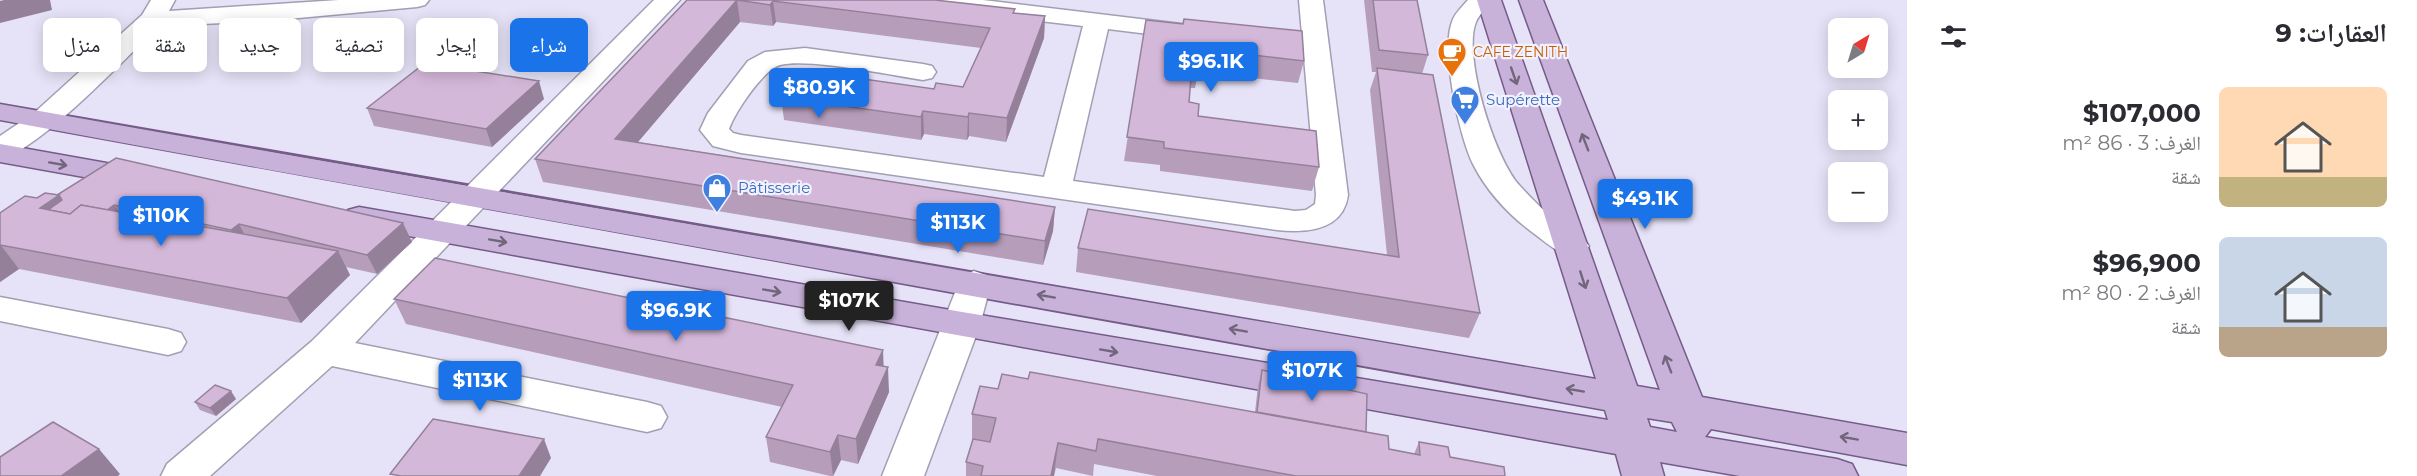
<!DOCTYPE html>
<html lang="ar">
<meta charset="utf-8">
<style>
:root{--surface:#fff;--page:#f7f7f7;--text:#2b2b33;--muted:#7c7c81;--accent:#1a73e8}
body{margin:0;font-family:Montserrat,"Noto Naskh Arabic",sans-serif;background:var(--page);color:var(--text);direction:rtl;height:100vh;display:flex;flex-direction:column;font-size:22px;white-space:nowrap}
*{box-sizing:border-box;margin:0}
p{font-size:20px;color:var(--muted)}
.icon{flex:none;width:33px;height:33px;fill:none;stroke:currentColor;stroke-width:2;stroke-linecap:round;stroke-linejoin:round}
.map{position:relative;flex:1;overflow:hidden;direction:ltr}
.drawer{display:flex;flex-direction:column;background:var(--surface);width:510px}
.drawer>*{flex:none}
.hud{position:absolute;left:18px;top:18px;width:570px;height:54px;direction:rtl;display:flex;gap:12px}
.needle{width:39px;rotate:38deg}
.buttons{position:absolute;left:1828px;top:18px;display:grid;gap:12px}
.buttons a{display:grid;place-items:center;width:60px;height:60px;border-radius:9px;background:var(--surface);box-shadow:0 3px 15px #0003;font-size:30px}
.price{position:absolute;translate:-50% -51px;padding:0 14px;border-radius:6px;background:var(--accent);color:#fff;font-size:20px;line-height:39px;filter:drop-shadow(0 2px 3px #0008)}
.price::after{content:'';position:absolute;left:50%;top:36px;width:18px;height:14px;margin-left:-9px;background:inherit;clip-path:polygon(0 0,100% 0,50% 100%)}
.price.active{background:#222;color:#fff}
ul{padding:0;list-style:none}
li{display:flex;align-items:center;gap:18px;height:150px;padding:0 30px}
li span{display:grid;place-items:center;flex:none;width:168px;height:120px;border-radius:9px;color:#555}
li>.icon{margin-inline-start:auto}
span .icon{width:72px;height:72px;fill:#fffc;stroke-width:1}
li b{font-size:26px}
h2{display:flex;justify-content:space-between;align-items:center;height:72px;padding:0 30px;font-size:26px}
.chip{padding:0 21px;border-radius:9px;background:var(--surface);box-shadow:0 3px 15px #0003;font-size:21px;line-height:54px}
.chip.active{background:var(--accent);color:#fff}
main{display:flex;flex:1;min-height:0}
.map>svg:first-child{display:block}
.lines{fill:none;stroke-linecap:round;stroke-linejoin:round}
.minor-casing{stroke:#a29fb2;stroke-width:3}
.major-casing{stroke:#755c88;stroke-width:3}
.minor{fill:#fff;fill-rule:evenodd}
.major{fill:#c9b2d9;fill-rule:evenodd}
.wall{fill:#b69ebb}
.shaded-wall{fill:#948199}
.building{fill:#d4b8da;stroke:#948199;stroke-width:1.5}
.oneway{stroke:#72667d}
.labels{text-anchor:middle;stroke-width:4.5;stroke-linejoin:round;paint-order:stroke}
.far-food-label{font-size:14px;fill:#c56008;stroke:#f3f1fe;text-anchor:start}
.shop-label{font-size:15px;fill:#366cbe;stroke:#f3f1fe;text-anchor:start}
</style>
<main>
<section class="drawer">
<h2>العقارات: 9<svg class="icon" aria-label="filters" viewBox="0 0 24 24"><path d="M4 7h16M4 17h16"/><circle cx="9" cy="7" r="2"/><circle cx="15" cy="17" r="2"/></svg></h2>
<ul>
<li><span style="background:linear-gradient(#ffd9b3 75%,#c2b280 0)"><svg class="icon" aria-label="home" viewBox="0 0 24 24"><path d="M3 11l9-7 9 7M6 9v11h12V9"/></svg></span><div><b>$107,000</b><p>الغرف: 3 · 86 m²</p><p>شقة</p></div></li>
<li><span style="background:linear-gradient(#c9d6e8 75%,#b9a48a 0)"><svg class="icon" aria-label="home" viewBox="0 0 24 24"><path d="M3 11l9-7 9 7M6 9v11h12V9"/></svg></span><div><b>$96,900</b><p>الغرف: 2 · 80 m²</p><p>شقة</p></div></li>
</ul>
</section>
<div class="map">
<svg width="1907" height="476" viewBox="0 0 1907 476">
<rect width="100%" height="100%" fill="#e6e3f8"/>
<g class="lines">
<g class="minor-casing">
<g id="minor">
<path d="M151,0H175L169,11L339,0H429L425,5L417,7L266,21L159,26C125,58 41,149 0,159V136L34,113L142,15Z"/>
<path d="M654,0H680L355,343L647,402L661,406L667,417L661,428L647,432L332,366L210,476H161L167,464L312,341Z"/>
<path d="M908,0H983L1198,26L1202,31L1198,36L1189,39L1108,29L1073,181L1295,211L1306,210L1315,204L1316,195L1299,0H1323L1348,195C1343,231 1306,233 1277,230L741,153L713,146L700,130L708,113L748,61L765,52L805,48L923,64L932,66L936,72L932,78L923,80C890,75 809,58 780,65C763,70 735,112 729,129L733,133L741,135L1044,177L1083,26L920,7L912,5Z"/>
<path d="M1468,0H1493C1488,7 1479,14 1476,22C1462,55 1495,160 1520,186C1528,195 1537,204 1546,212C1560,223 1579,231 1589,246L1584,254C1563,259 1552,247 1536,235C1511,217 1487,192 1473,164C1459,136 1441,51 1452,22C1454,14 1463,6 1468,0Z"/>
<path d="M974,271L986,275L991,283L980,325L924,476H882L962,275Z"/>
<path d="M0,297L168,329L181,333L186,342L181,351L168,355L0,321Z"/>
</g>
</g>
<g class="major-casing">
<g id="major">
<path d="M1477,0H1501L1637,386L1660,390L1519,0H1543L1702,397L1907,433V465L1711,429L1705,437L1837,459L1852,464L1858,476H1740L1660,462L1664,476H1622L1616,454L359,227L348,224L343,217L348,210L359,207L962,312L1608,420L1605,410C1070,312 535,220 0,120V104C531,199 1064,287 1596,379ZM1647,418L1672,422L1677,432L1650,427Z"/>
<path d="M0,144L140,169L151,171L155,178L151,185L140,187L0,162Z"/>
</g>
</g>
<use href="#minor" class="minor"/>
<use href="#major" class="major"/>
</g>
<g class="wall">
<path d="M687,0H935L1014,13L1045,16L1044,38L1006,142L969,136L967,140L924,134L921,140L784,120L781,97L963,87L981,48L776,22L773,26L740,22L638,142L1055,207L1053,231L1043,265L543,182L535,159Z"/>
<path d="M1364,0H1417L1428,55L1422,74L1480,313L1469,338L1076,272L1078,248L1387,255L1370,90L1376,72H1372Z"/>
<path d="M1146,20L1304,61L1298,83L1198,72L1195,88H1190L1189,102L1198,116L1319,167L1312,191L1160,171V165L1124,161Z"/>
<path d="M544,99L492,147L374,126L367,108Z"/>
<path d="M45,193L412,242L377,274L346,267L350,275L301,323L19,269L0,282V213L37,198Z"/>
<path d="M394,299L884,367L889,392L858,464L841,460L833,476H830L770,462L766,437L782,407L406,324Z"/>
<path d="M1262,370L1366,432L1389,449L1414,454L1419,442L1450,457L1505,476H1157L1094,464L1093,476L1056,468L1054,476H966V462L973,439H972V414L998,389L1028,379L1255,412L1258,385Z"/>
<path d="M236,399L216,416L200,410L195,402Z"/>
</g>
<g class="shaded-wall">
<path d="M4,0H50L52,10L0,23V1Z"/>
<path d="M737,0L740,22L621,162L615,139Z"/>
<path d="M773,1L776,22L773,26L770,5Z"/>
<path d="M1045,16L1044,38L1006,142L1007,118Z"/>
<path d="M539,81L544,99L492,147L486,129Z"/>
<path d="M923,111L924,134L921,140V117Z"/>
<path d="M969,113V136L967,140L968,117Z"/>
<path d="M59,195L73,219L40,208Z"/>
<path d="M114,205L127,224L101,213Z"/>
<path d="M1055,207L1053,231L1043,265L1045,241Z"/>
<path d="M403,223L412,242L377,274L367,255Z"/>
<path d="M239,224L249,243L242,249L231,230Z"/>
<path d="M0,244L19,269L0,282Z"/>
<path d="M338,251L350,275L301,323L287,298Z"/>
<path d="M883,350L884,375L888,367L889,392L858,464L856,439L876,365Z"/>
<path d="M231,391L236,399L216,416L210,408Z"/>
<path d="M838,435L841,460L833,476L830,452Z"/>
<path d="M544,439L551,458L540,476H519Z"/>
<path d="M1058,443L1054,476H1051Z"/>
<path d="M99,449L120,474L118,476H61Z"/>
</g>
<g class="building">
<path d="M687,0H935L1015,9L1013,13L1045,16L1007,118L969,113L968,117L923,111L921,117L781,97L800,70L934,89L936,83L963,87L990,28L773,1L770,5L737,0L615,139L1055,207L1045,241L535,159Z"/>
<path d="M1373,0H1417L1428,55L1379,50Z"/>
<path d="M1184,19L1302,31L1304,61L1200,49L1199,66L1192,65L1189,102L1199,104L1198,116L1316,131L1319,167L1164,148V142L1127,137L1146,20L1183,24Z"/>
<path d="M425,63L539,81L486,129L367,108Z"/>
<path d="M1377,68L1433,75L1480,313L1078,248L1088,209L1399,257Z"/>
<path d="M116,158L403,223L367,255L239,224L231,230L114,205L107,210L81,205L70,214L48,210L62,200L59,195H57Z"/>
<path d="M45,193L59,195L40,208L70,214L81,205L338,251L287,298L0,245V213L25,196L37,198Z"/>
<path d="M435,258L883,350L876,365L888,367L856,439L838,435L830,452L766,437L793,385L394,299Z"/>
<path d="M1262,370L1367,394L1366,432L1257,412Z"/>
<path d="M1030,372L1388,436L1389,449L1420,455L1419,442L1448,447L1450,457L1504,467L1505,476H1296L1098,439L1096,451L1058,443L1051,476H981L983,466L966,462L973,439L990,442L996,418L972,414L980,386L998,389L1002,374L1028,379Z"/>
<path d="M215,385L231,391L210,408L195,402Z"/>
<path d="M433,419L544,439L519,476H401L390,474Z"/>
<path d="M53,422L99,449L61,476H0V457Z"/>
</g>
<defs><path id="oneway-shaft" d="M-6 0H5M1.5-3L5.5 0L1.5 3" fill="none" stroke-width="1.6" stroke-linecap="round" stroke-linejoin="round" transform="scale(1.5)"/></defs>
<g class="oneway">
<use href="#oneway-shaft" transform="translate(1514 76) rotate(71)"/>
<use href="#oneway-shaft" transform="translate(1585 142) rotate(-111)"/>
<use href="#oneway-shaft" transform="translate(58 164) rotate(10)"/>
<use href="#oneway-shaft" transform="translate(498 241) rotate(10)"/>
<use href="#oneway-shaft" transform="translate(1583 280) rotate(72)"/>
<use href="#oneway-shaft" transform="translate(772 291) rotate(10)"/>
<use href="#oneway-shaft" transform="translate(1046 296) rotate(-170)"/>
<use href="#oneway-shaft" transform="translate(1238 330) rotate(-170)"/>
<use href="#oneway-shaft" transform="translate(1109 351) rotate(10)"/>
<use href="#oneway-shaft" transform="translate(1668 364) rotate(-111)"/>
<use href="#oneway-shaft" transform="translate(1575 390) rotate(-170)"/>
<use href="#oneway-shaft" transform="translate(1849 438) rotate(-170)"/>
</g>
<defs>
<g id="cafe-pin" transform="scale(1.5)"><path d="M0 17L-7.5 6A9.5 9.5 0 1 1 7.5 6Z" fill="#e8710a" stroke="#f3f1fe"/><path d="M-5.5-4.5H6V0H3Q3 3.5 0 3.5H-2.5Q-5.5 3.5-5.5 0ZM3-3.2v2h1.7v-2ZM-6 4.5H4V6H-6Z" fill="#fff"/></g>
<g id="supermarket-pin" transform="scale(1.5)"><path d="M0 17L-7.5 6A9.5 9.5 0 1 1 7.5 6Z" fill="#3f7fe0" stroke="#f3f1fe"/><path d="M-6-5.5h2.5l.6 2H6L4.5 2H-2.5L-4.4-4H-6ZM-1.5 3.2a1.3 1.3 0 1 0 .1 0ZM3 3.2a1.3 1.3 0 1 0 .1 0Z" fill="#fff"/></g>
<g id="shop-pin" transform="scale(1.5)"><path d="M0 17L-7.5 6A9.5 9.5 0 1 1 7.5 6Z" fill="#3f7fe0" stroke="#f3f1fe"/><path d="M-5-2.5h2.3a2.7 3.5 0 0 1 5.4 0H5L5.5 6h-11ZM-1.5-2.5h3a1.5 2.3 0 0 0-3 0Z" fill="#fff"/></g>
</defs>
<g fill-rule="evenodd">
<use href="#cafe-pin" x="1452" y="52"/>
<use href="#supermarket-pin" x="1465" y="100"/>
<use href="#shop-pin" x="717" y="188"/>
</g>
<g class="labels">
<g class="far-food-label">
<text x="1473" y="57">CAFE ZENITH</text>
</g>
<g class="shop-label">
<text x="1486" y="105">Supérette</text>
<text x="738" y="193">Pâtisserie</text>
</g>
</g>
</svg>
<div class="buttons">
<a><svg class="needle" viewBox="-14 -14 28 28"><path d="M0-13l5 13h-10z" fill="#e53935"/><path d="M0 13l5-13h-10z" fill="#7c7c81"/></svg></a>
<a>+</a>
<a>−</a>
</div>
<b class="price" style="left:1211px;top:93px">$96.1K</b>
<b class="price" style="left:819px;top:119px">$80.9K</b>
<b class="price" style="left:1645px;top:230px">$49.1K</b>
<b class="price" style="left:161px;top:247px">$110K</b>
<b class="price" style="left:958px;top:254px">$113K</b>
<b class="price active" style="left:849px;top:332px">$107K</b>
<b class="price" style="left:676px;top:342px">$96.9K</b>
<b class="price" style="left:1312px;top:402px">$107K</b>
<b class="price" style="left:480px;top:412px">$113K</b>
<div class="hud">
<a class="chip active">شراء</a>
<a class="chip">إيجار</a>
<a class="chip">تصفية</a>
<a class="chip">جديد</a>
<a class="chip">شقة</a>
<a class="chip">منزل</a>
</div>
</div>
</main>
